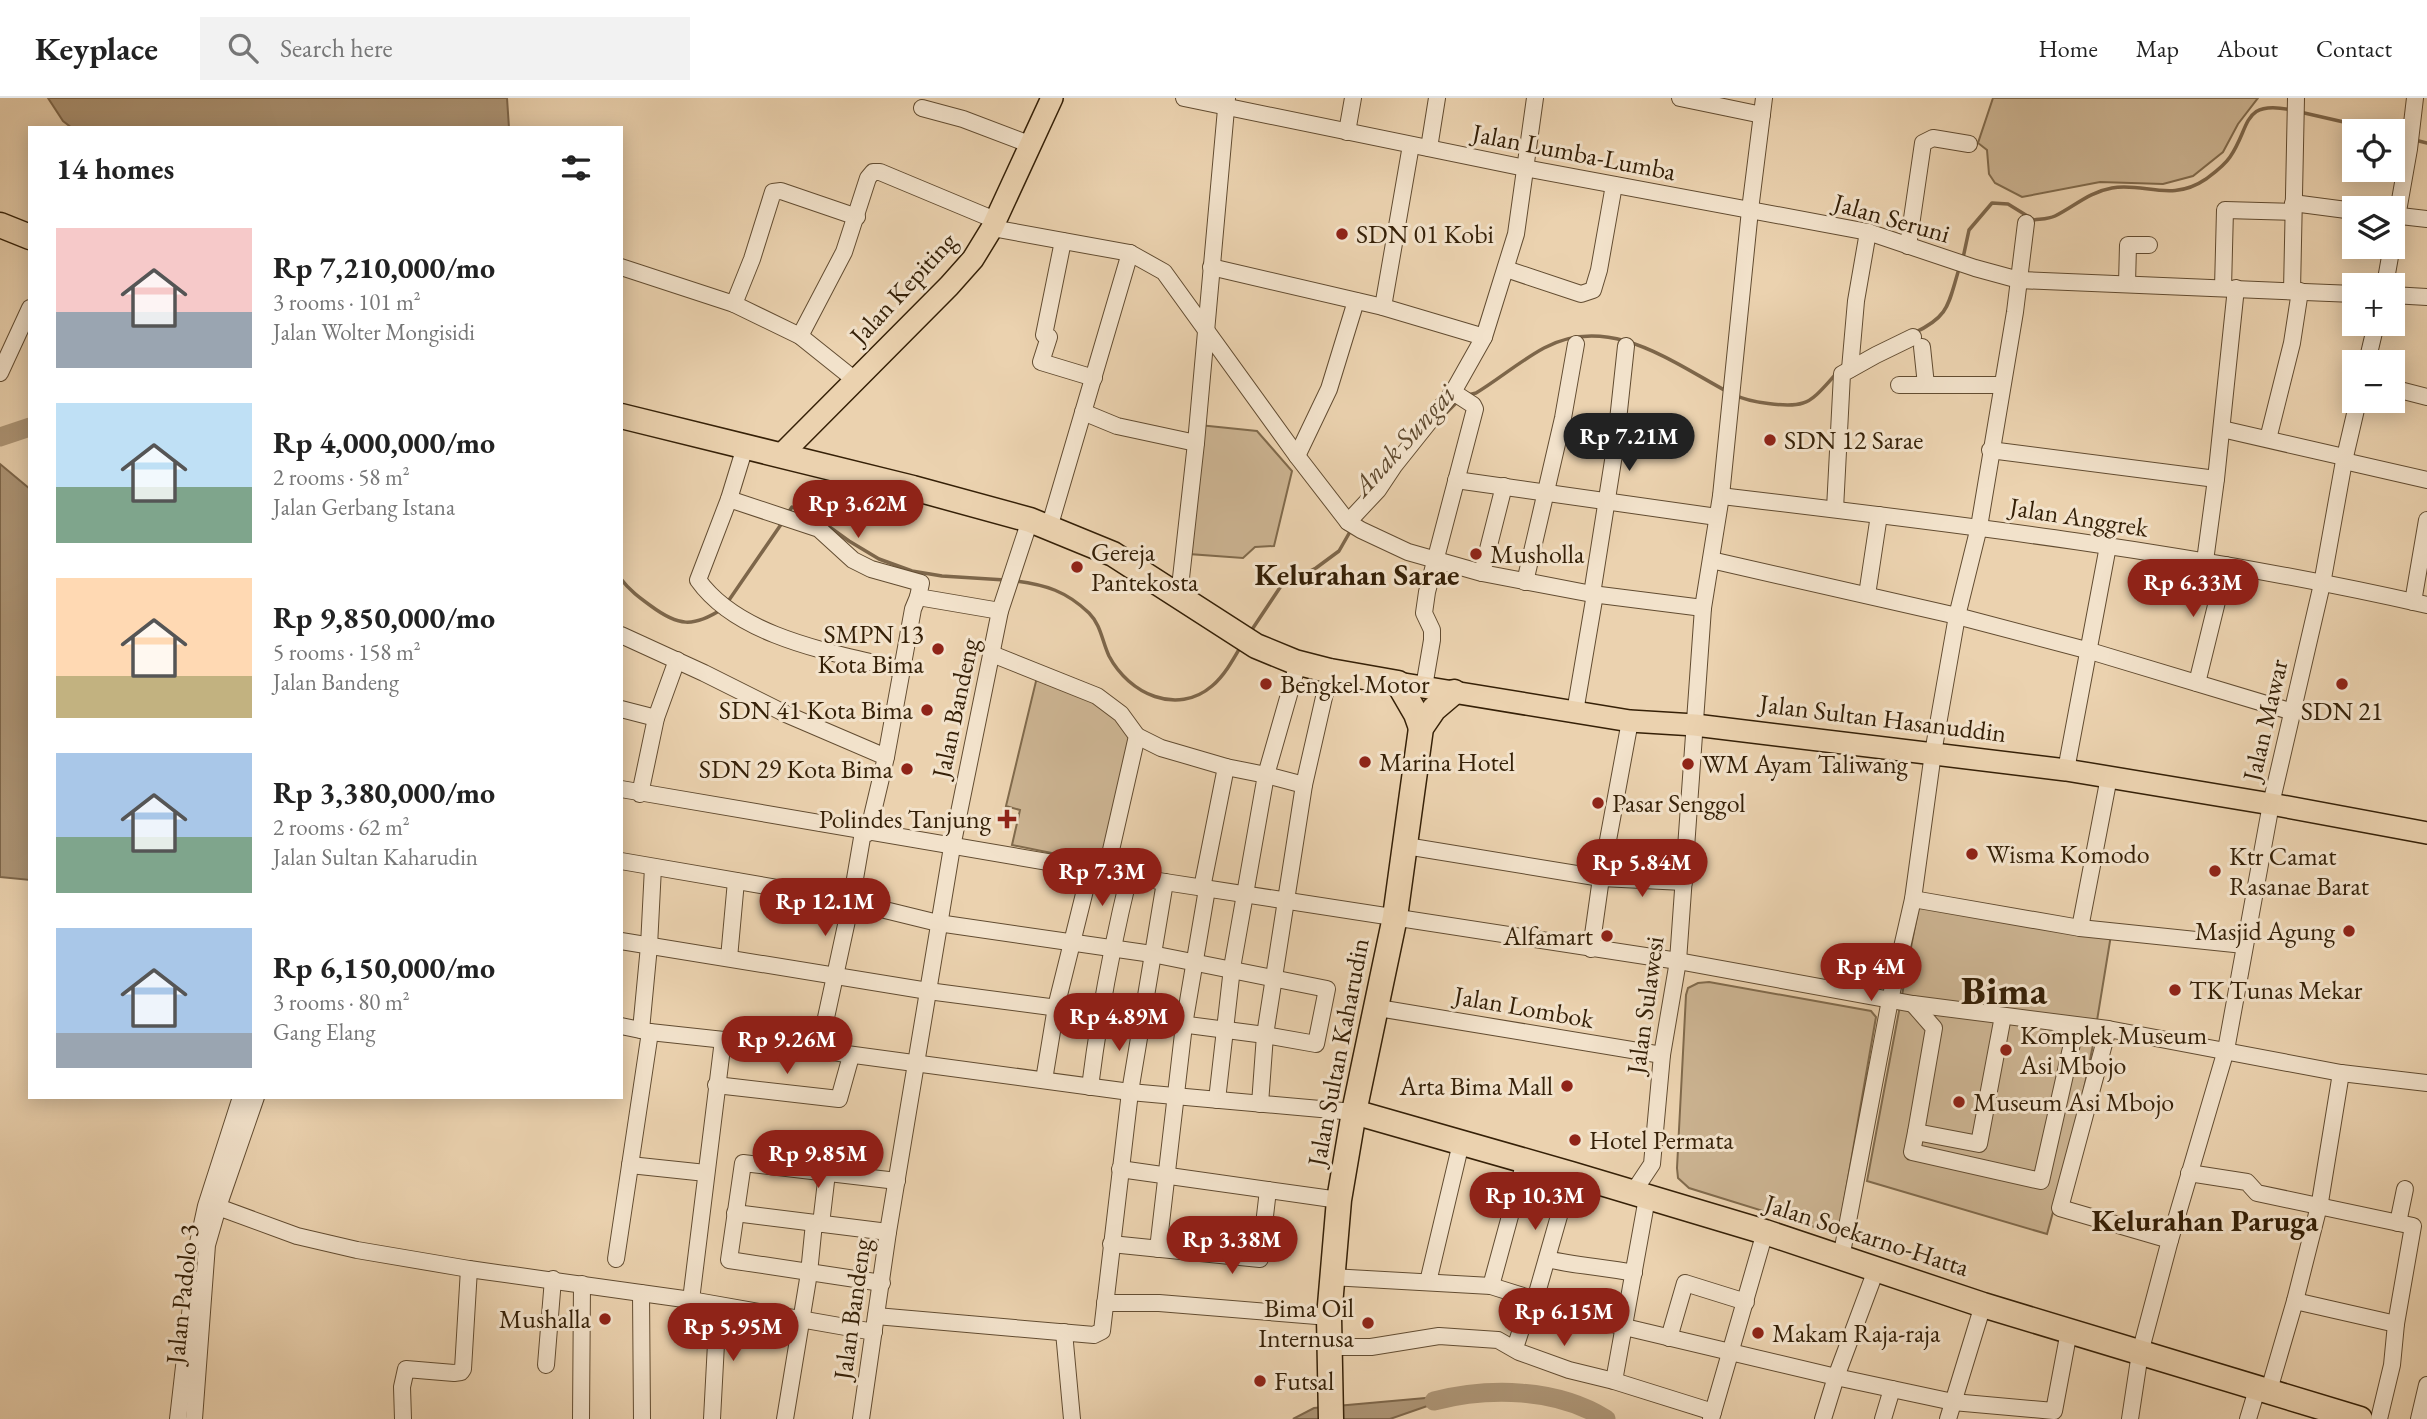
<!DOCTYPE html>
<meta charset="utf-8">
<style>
:root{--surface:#fff;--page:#f2f2f2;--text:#222;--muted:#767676;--line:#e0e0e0;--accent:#8f2418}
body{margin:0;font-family:"EB Garamond",serif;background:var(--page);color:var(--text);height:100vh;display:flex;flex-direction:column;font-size:26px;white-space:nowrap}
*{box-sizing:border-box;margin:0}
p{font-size:23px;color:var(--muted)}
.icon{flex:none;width:38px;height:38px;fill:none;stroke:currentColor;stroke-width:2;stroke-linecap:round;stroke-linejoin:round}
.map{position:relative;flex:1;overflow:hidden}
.details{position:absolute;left:28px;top:28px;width:595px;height:973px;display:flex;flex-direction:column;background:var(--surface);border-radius:0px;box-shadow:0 4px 18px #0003}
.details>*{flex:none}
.controls{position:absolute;left:2342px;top:21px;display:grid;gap:14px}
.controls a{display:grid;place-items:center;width:63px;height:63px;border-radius:0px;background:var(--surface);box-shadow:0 4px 18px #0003;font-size:35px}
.price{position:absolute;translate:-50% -60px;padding:0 16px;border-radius:24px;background:var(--accent);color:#fff;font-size:23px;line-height:46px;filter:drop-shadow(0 2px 4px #0008)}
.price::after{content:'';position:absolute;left:50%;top:42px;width:21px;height:16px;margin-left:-10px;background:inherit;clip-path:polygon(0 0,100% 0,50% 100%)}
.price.current{background:#222;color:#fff}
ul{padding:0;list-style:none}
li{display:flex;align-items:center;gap:21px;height:175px;padding:0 28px}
li span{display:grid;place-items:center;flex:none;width:196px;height:140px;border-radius:0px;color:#555}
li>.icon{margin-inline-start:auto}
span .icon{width:84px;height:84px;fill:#fffc;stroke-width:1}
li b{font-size:30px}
h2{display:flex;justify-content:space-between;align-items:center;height:84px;padding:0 28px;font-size:30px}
header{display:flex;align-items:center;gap:42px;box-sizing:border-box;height:98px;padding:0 35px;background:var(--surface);border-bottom:2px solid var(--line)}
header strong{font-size:33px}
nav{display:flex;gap:38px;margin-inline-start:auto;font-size:24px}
.search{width:490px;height:63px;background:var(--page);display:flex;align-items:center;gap:18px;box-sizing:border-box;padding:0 24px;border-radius:0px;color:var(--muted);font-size:26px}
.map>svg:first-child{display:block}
.green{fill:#ccb492;stroke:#806a4c;stroke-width:2}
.water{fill:#ad9576;stroke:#7d664a;stroke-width:2}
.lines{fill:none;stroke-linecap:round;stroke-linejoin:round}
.stream{stroke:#7d664a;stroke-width:3.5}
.river{stroke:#ad9576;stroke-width:19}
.minor-casing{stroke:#624c31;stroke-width:18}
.major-casing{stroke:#352007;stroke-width:24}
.highway-casing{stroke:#352007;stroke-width:27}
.minor{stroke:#f2e2cb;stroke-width:16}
.major{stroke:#ebd2af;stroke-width:21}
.highway{stroke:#ebd2af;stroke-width:24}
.poi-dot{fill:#8f2418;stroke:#f2e2cb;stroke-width:2.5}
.labels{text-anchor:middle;stroke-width:6;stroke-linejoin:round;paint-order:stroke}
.street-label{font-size:26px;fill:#352007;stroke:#f2e2cb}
.poi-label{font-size:26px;fill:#352007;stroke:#f2e2cb;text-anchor:start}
.water-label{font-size:28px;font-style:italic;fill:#5f492e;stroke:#f2e2cb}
.quarter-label{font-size:30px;font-weight:bold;fill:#352007;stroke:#f2e2cb}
.town-label{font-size:40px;font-weight:bold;fill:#352007;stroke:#f2e2cb}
</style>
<header>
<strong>Keyplace</strong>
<div class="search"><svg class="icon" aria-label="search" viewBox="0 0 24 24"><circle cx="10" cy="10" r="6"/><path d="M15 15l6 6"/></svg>Search here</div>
<nav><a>Home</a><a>Map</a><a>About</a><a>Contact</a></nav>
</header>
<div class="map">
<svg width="2427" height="1321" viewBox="0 0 2427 1321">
<rect width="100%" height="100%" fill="#ebd2af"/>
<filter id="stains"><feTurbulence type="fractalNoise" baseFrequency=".00286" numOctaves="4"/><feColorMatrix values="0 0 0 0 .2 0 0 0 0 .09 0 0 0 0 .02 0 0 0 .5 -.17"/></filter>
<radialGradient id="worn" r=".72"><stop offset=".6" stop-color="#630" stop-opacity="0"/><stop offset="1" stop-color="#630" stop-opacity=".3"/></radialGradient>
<g class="green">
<path d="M1993,0H2258L2238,26L2223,54L2193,78L2163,86L2100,84L2022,99L1995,85L1989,76L1987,52L1978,45Z"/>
<path d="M1199,327L1257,333L1292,373L1274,448L1255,449L1243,460L1189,456Z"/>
<path d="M1037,579L1095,601L1115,615L1132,641L1106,766L1012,747L1020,712L1006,708Z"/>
<path d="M1919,807L2111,837L2093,947L2076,1030L2047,1136L1867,1083Z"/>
<path d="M1709,884L1871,913L1876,919L1841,1121L1834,1135L1689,1090L1678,1080L1677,1070L1686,897L1688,890L1698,885Z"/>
</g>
<g class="water">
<path d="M48,0H507L509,30H72L63,23Z"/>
<path d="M0,366L30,391V782L0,779Z"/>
<path d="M1459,1297L1390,1321H1293L1314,1310Z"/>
</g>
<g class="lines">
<g class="stream">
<path d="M2300,14L2383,33"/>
<path d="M2392,36L2405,39"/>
<path d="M2415,42L2427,45"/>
<path d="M1963,160L1969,132L1992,105L2008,106L2034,122C2041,121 2049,121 2055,118C2075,108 2089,94 2112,90C2144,84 2171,105 2206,81C2214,75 2224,68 2230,59C2251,29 2241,1 2292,12"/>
<path d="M1914,235C1950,218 1948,206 1959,171"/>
<path d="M1468,297L1476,295C1499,281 1520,263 1544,250C1609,215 1672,264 1728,294"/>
<path d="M1735,297C1748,304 1788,310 1803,305C1815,302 1828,284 1837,275"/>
<path d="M1446,315L1458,303"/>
<path d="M788,415L792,409L817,420L849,443L879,461L912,473L942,478L1005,482"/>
<path d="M621,481C629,492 640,500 651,508C678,528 693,530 722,511"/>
<path d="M1016,483C1046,487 1066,493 1089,515C1101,527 1102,543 1109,558C1129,596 1177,618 1212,588C1224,578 1233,562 1241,548"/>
<path d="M727,505L782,425"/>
<path d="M1251,533L1281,488L1316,470L1339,453L1351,432"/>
</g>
<g class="river">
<path d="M0,339L30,329"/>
<path d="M1434,1303C1489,1289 1556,1290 1606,1321"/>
</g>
<g class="minor-casing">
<g id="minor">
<path d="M1184,0L1525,70L1868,134L1975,170L2019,182L2354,196"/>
<path d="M1680,0L1762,17"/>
<path d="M922,10L963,21L1029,46"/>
<path d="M1347,34L1353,0"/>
<path d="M1429,50L1437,0"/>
<path d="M2293,105L2354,113"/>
<path d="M2392,117L2427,121"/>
<path d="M992,130L1130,155L1164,174L1297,358L1348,424L1361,432L1408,454L1482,475L1592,496L1703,510"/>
<path d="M1063,143L1044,237L1049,239L1041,264L1094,280"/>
<path d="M1908,148L1923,45L1933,40L1969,46"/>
<path d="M621,169L734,206L800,238L855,282"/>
<path d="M1211,169L1383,209L1484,239"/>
<path d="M1506,171L1581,196L1593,192L1599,172L1614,87"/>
<path d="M2127,186L2128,147H2149"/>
<path d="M2385,187L2409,51L2415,0"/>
<path d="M2223,190L2225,112L2293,114"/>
<path d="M2292,193L2296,0"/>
<path d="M2392,197L2427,199"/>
<path d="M734,206L752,161L773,94L781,93L857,119"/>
<path d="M1383,209L1411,47"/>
<path d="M800,238L844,154L868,80L873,74H880L995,122"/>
<path d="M1922,249L1926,287"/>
<path d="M2367,264L2376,226"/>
<path d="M1850,271L1856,203L1868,134"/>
<path d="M0,275L30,210"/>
<path d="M1899,287H2002"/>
<path d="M2392,290L2427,299"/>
<path d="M1083,314L1117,328L1196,345"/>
<path d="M2222,331L2344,359"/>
<path d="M2268,341L2292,245L2300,193"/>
<path d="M745,349L729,401L698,482C740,541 837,555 903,572"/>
<path d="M1990,352L2216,381"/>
<path d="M1297,358L1329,291L1356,203"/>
<path d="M2344,363L2427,382"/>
<path d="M1456,382L1717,419"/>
<path d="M1721,398C1957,426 2194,454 2427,507"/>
<path d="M729,401L819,431L853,462L871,471L921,485L918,499L1000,513"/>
<path d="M1835,411L1842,276L1876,257L1913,239"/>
<path d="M1348,424L1378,392L1394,368L1453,294L1484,239L1516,136L1535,0"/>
<path d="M1049,430L1130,155"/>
<path d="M1711,462L1957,518L2090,553L2293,614"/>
<path d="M2205,463L2216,381L2236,190"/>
<path d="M1482,475L1504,388"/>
<path d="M1525,484L1563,320L1576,246"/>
<path d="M1592,496L1615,350L1626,248"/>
<path d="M1867,497L1879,417"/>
<path d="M1179,498L1196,345L1227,0"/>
<path d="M2413,504L2427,422"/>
<path d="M621,537L704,575L788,617L886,659L868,735"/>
<path d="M992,556L1097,598L1121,616L1137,638L1106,774"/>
<path d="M2197,585L2226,467"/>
<path d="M1424,589L1432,542V532L1424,515L1427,494L1475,311L1473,307L1453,294"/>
<path d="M621,611L656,620"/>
<path d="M1575,614L1595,496"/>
<path d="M1137,638L1161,650L1226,669L1202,790"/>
<path d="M886,659L913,511L918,499"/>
<path d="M2066,672L2108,448"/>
<path d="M1304,687L1330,573"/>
<path d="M621,691L1165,784L1678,863L1913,906L2108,931"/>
<path d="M640,696L656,620L677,562"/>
<path d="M1406,748L1601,780L1684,784"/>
<path d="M621,763L836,800L938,825L1152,856L1327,891L1316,946L1265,937L928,893L621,843"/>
<path d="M1913,801L2080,830L2244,847"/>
<path d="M2080,830L2109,679"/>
<path d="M1591,851L1601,780L1630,623"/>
<path d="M729,860L736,783"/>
<path d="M1913,906L1934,930L1916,1034L1979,1046L2003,918"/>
<path d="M1378,910L1662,957"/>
<path d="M621,928L650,934L817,952L1130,994L1354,1014"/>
<path d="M641,932L649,848L653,769"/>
<path d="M819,952L851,804L863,734"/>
<path d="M1044,982L1056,909L1090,772"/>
<path d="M716,987L839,1001L851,958"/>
<path d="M1090,989C1099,917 1112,848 1129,778"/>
<path d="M1217,1002L1232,870L1266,677L1226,669"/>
<path d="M1260,1006L1265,937L1304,687L1266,677L1298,565"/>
<path d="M1916,1034L1912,1054L2041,1083L2076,928"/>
<path d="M630,1067L706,1075"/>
<path d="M1120,1071L1339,1102"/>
<path d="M2189,1075L2247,1084L2257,1095L2413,1128L2396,1226"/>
<path d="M1632,1096L1652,1066L1662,957L1678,863L1703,510L1721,398L1750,112L1764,0"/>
<path d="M218,1109L297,1138L357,1152L469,1171L691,1202L874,1234"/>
<path d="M735,1115L888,1134"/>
<path d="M2398,1125L2405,1091"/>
<path d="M821,1126L827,1075"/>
<path d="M2170,1142L2060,1110L2108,931L2341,975L2427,985"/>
<path d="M198,1145L206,1108L241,999"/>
<path d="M1111,1146L1260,1161L1268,1092"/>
<path d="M1158,1151L1184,927L1207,791"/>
<path d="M1841,1160L1890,902L1913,801L1933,655L1957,518L1979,429L2015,214L2026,125"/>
<path d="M616,1161L650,934"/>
<path d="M1547,1161C1576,1168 1605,1169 1634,1175"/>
<path d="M1331,1179L1491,1188L1612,1226L1836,1279L1953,1304L2054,1313L2069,1233"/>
<path d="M1428,1184L1461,1045"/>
<path d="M882,1185L729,1162L743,1065L897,1083"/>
<path d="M1491,1188L1525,1063"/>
<path d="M641,1195L642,1321"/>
<path d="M691,1202L723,942"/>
<path d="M1535,1202L1571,1076"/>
<path d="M2295,1203L2396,1226L2392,1267L2379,1321"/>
<path d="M1105,1205H1159L1329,1219"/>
<path d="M876,1218L1094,1237L1102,1233L1130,994L1165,784"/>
<path d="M1064,1234L1072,1321"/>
<path d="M1669,1240L1685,1185L1746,1204"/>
<path d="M1330,1249H1371L1439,1238L1498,1242L1519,1254L1569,1272L1614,1283L1713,1314"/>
<path d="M1515,1250L1531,1201"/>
<path d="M546,1267L553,1181"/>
<path d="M1614,1283L1647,1100"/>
<path d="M2269,1292L2295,1203L2320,1104L2341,975"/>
<path d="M178,1321L194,1181"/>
<path d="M194,1321L207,1147L218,1109L256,999"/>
<path d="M403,1321L402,1289L406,1271L454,1275L461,1274L463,1271L469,1171"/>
<path d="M581,1321L582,1186"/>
<path d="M712,1321L718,1208"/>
<path d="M785,1321L809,1175L814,1125"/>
<path d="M861,1321L888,1134L952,749L1000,513L1030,422"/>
<path d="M1711,1321L1765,1134"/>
<path d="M1823,1321L1836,1279L1876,1172"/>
<path d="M1883,1321L1892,1291"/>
<path d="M1948,1321L1983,1207"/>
<path d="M2130,1321L2140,1255L2170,1142L2226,952L2271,706L2322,486L2344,363L2358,303"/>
<path d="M2248,1321L2258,1288"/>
<path d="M2419,1321L2427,1287"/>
</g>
</g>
<g class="major-casing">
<g id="major">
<path d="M781,357L949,188L973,161L992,130L1052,0"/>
<path d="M1398,585L1630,623L1695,627L2066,672L2271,706L2427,735"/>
</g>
</g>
<g class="highway-casing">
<g id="highway">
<path d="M0,127L30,139"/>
<path d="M621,318L913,390L1030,422L1113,456L1256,548L1295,564L1330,573L1398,585L1416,616L1421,630"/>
<path d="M1354,1014L1571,1076L1765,1134L1983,1207L2360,1321"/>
<path d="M1331,1321L1329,1219L1339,1102L1354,1014L1395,819L1421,630L1434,611L1454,594"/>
</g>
</g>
<use href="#minor" class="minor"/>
<use href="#major" class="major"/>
<use href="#highway" class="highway"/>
</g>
<g class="poi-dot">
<circle cx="1342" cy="136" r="7"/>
<circle cx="1770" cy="342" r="7"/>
<circle cx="1476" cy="456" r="7"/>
<circle cx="1077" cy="469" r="7"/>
<circle cx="938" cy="551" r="7"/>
<circle cx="1266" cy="586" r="7"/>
<circle cx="2342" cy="586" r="7"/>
<circle cx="927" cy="612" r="7"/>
<circle cx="1365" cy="664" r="7"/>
<circle cx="1688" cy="666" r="7"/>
<circle cx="907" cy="671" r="7"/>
<circle cx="1598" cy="705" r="7"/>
<path d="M1003.5 710.5h7v7h7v7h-7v7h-7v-7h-7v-7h7z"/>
<circle cx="1972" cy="756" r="7"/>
<circle cx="2215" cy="773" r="7"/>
<circle cx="2349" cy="833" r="7"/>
<circle cx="1607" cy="838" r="7"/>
<circle cx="2175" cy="892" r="7"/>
<circle cx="2006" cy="952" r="7"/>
<circle cx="1567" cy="988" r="7"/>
<circle cx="1959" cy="1004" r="7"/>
<circle cx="1575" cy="1042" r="7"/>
<circle cx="605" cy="1221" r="7"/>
<circle cx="1368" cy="1225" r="7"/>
<circle cx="1758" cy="1235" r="7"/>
<circle cx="1260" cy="1283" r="7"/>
</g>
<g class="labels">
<g class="street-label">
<text transform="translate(1574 54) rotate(11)" y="9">Jalan Lumba-Lumba</text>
<text transform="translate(1892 120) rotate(16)" y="9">Jalan Seruni</text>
<text transform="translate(903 190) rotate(-47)" y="9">Jalan Kepiting</text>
<text transform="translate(2079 419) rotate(9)" y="9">Jalan Anggrek</text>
<text transform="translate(955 610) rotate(-78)" y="9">Jalan Bandeng</text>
<text transform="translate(1883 620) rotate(7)" y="9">Jalan Sultan Hasanuddin</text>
<text transform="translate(2265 622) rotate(-77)" y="9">Jalan Mawar</text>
<text transform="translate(1645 907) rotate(-82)" y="9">Jalan Sulawesi</text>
<text transform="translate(1524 909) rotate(10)" y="9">Jalan Lombok</text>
<text transform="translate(1338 954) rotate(-79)" y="9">Jalan Sultan Kaharudin</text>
<text transform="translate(1867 1137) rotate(18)" y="9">Jalan Soekarno-Hatta</text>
<text transform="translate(182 1196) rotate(-84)" y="9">Jalan Padolo 3</text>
<text transform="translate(852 1211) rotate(-82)" y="9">Jalan Bandeng</text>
</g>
<g class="poi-label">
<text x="1356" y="145">SDN 01 Kobi</text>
<text x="1784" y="351">SDN 12 Sarae</text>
<text x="1091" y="463">Gereja<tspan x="1091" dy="30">Pantekosta</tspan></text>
<text x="1490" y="465">Musholla</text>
<text x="924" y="545" text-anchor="end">SMPN 13<tspan x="924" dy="30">Kota Bima</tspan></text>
<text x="1280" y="595">Bengkel Motor</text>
<text x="913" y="621" text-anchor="end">SDN 41 Kota Bima</text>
<text x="2342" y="622" text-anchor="middle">SDN 21</text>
<text x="1379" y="673">Marina Hotel</text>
<text x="1702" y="675">WM Ayam Taliwang</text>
<text x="893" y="680" text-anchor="end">SDN 29 Kota Bima</text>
<text x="1612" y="714">Pasar Senggol</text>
<text x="991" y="730" text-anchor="end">Polindes Tanjung</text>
<text x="1986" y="765">Wisma Komodo</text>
<text x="2229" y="767">Ktr Camat<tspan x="2229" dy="30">Rasanae Barat</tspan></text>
<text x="2335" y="842" text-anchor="end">Masjid Agung</text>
<text x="1593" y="847" text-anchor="end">Alfamart</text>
<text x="2189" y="901">TK Tunas Mekar</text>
<text x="2020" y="946">Komplek Museum<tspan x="2020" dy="30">Asi Mbojo</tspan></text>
<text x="1553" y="997" text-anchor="end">Arta Bima Mall</text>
<text x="1973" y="1013">Museum Asi Mbojo</text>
<text x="1589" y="1051">Hotel Permata</text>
<text x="1354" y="1219" text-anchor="end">Bima Oil<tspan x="1354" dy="30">Internusa</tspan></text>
<text x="591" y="1230" text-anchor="end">Mushalla</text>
<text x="1772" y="1244">Makam Raja-raja</text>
<text x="1274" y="1292">Futsal</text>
</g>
<g class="water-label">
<text transform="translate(1403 342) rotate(-48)" y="10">Anak Sungai</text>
</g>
<g class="quarter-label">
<text x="1357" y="487">Kelurahan Sarae</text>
<text x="2205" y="1133">Kelurahan Paruga</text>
</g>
<g class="town-label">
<text x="2004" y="906">Bima</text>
</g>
</g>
<rect width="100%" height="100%" filter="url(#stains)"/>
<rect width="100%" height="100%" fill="url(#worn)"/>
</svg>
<div class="controls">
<a><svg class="icon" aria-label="locate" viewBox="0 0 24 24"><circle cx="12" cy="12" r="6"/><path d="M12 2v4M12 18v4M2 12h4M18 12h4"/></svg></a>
<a><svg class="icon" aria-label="layers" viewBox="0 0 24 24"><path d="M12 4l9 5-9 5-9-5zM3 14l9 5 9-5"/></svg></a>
<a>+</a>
<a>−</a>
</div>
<b class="price current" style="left:1629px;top:375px">Rp 7.21M</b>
<b class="price" style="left:858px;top:442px">Rp 3.62M</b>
<b class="price" style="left:2193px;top:521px">Rp 6.33M</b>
<b class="price" style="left:1642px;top:801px">Rp 5.84M</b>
<b class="price" style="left:1102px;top:810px">Rp 7.3M</b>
<b class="price" style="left:825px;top:840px">Rp 12.1M</b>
<b class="price" style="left:1871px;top:905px">Rp 4M</b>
<b class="price" style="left:1119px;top:955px">Rp 4.89M</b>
<b class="price" style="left:787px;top:978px">Rp 9.26M</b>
<b class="price" style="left:818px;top:1092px">Rp 9.85M</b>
<b class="price" style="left:1535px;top:1134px">Rp 10.3M</b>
<b class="price" style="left:1232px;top:1178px">Rp 3.38M</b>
<b class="price" style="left:1564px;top:1250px">Rp 6.15M</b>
<b class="price" style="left:733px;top:1265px">Rp 5.95M</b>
<section class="details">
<h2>14 homes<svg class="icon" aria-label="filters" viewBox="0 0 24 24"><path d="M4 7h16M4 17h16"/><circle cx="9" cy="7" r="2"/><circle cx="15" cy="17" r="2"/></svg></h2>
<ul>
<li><span style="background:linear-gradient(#f6c9c9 60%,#9aa5b1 0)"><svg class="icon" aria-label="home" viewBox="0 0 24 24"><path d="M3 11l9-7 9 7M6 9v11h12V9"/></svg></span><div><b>Rp 7,210,000/mo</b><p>3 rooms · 101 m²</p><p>Jalan Wolter Mongisidi</p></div></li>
<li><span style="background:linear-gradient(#bfe0f5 60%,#7fa58c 0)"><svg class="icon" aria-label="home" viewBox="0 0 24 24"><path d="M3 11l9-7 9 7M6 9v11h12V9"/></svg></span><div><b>Rp 4,000,000/mo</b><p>2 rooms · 58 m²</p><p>Jalan Gerbang Istana</p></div></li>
<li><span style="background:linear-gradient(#ffd9b3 70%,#c2b280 0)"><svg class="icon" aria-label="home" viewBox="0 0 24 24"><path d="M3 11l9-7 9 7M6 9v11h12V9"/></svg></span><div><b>Rp 9,850,000/mo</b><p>5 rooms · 158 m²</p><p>Jalan Bandeng</p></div></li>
<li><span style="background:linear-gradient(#a9c7e8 60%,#7fa58c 0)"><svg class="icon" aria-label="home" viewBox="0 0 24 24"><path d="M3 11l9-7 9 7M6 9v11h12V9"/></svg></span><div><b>Rp 3,380,000/mo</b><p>2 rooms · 62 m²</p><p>Jalan Sultan Kaharudin</p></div></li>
<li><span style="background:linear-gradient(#a9c7e8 75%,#9aa5b1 0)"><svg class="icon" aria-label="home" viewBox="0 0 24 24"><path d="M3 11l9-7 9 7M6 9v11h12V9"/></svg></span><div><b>Rp 6,150,000/mo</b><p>3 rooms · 80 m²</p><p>Gang Elang</p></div></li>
</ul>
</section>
</div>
